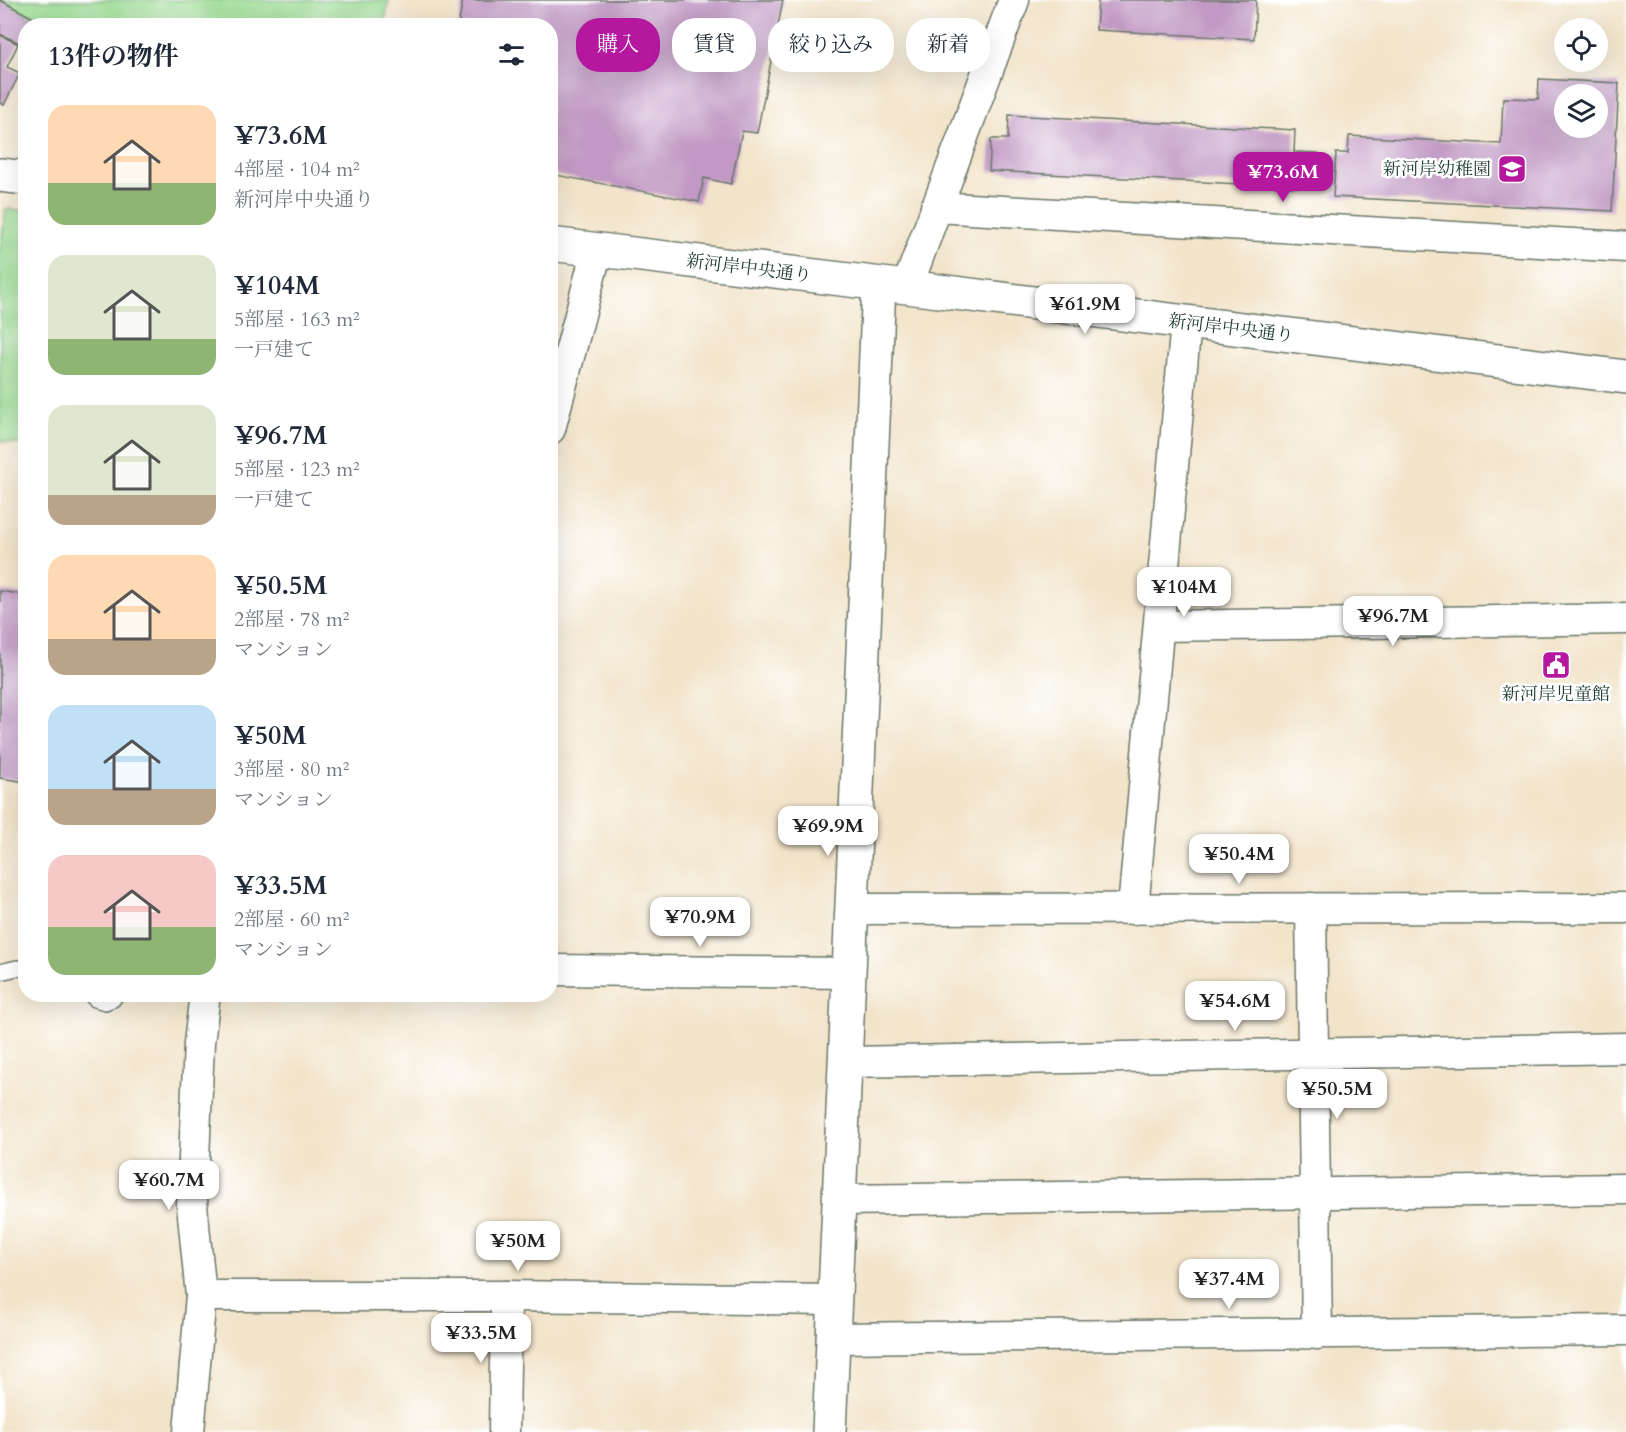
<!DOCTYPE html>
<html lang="ja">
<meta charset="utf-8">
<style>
:root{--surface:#fff;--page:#f2f2f3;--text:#1f2937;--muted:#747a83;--accent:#b5179e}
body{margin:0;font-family:Cardo,"Noto Serif JP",serif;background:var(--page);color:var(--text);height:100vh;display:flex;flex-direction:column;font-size:22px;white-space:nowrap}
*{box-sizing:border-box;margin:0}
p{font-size:20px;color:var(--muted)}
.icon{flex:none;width:33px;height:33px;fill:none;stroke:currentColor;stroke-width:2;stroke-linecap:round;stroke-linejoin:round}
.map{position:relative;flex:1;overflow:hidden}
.details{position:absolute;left:18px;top:18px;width:540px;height:984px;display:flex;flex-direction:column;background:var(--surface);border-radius:24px;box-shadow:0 6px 24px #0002}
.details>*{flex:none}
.banner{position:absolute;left:576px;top:18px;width:570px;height:54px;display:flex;gap:12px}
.fabs{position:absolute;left:1554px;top:18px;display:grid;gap:12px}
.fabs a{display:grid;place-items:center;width:54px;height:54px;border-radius:50%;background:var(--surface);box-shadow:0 6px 24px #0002;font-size:30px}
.price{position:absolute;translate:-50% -51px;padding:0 14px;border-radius:12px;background:#fff;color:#222;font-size:20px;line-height:39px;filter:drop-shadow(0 2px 3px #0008)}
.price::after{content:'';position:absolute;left:50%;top:36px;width:18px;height:14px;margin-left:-9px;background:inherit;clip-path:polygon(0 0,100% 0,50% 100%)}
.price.on{background:var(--accent);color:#fff}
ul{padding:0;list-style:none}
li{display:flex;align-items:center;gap:18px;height:150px;padding:0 30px}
li span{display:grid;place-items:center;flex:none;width:168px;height:120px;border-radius:18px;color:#555}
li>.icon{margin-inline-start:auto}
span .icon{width:72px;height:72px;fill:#fffc;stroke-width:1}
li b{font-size:26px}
h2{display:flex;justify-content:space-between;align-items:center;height:72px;padding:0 30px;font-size:26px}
.tag{padding:0 21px;border-radius:24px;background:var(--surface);box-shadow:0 6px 24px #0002;font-size:21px;line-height:54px}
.tag.on{background:var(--accent);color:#fff}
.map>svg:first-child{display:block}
.green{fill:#99da90;stroke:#5c8c62;stroke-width:1.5}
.building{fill:#c199c4;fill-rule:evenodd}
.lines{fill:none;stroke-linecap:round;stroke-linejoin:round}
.service-casing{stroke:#697768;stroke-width:18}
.minor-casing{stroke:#697768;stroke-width:33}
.tertiary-casing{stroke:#697768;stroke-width:36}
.service{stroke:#fff;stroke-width:15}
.minor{stroke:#fff;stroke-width:30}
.tertiary{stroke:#fff;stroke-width:33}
.labels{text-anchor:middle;stroke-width:5;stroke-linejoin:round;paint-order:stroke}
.poi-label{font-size:18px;fill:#1f3d34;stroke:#fff;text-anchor:end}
.street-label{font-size:18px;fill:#1f3d34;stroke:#fff}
</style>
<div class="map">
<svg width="1626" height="1432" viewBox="0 0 1626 1432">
<rect width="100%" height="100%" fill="#fff"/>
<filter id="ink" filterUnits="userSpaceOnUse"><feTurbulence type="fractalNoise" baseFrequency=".0167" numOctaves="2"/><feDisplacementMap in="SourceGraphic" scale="12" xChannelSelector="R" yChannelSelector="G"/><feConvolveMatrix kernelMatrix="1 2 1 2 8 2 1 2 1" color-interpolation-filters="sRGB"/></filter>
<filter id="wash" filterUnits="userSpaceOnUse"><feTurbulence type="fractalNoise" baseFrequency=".008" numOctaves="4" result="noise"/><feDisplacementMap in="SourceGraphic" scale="24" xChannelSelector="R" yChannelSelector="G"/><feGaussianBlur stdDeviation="1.35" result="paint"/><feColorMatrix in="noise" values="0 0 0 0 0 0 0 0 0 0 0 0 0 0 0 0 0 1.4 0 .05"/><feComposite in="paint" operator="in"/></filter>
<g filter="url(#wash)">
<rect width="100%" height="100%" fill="#f2e4ca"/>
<g class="green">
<path d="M0,0H389L384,25L48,26Z"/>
<path d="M6,209L25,211V445L0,441V249Z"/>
</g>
<g id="blocks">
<g class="building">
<path d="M0,0L48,26H26V46L0,34Z"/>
<path d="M463,0H783L757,133L742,131L731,184L704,178L699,202L550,174V26H458Z"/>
<path d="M1098,0H1256L1254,39L1096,30Z"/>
<path d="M0,35L18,44L7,67L20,73L4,105L0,103Z"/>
<path d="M1539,79L1619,83L1612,211L1333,197L1336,153H1348L1349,136L1501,144L1503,98L1538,99ZM1564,94H1598V128H1564Z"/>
<path d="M1009,115L1295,130L1294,152L1318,153L1316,188L989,171L991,139H1008Z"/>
<path d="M0,591L26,595V782L0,778Z"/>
</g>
</g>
</g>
<g filter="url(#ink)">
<use href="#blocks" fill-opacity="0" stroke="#697768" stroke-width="1.5"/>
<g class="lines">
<g class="service-casing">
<g id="service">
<path d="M0,972L17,968L26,969"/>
<path d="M90,994L95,999L105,1002L113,999L116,994"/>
</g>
</g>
<g class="minor-casing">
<g id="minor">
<path d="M936,207L1626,247"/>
<path d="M907,287L1014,0"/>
<path d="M550,429L597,250"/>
<path d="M1160,626L1626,619"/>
<path d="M1311,908L1317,1334"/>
<path d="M852,909L1626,908"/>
<path d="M1133,909L1186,322"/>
<path d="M550,970L848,973"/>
<path d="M846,1062L1626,1048"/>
<path d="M840,1200L1626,1189"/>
<path d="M201,1296H506L835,1300"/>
<path d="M833,1338L1626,1330"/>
<path d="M189,1432L201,1296L192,1205L199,1043L205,994"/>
<path d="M504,1432L506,1296"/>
</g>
</g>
<g class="tertiary-casing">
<g id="tertiary">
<path d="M0,175L26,178"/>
<path d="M550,244L907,287L1626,377"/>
<path d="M829,1432L879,284"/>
</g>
</g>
<use href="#service" class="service"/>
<use href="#minor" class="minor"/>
<use href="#tertiary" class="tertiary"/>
</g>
</g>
<defs>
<g id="school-square" transform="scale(1.5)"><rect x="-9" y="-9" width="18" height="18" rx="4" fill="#b5179e" stroke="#fff"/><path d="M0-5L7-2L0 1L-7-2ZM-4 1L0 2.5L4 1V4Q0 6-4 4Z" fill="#fff"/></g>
<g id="civic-square" transform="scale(1.5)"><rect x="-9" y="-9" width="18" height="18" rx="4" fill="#b5179e" stroke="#fff"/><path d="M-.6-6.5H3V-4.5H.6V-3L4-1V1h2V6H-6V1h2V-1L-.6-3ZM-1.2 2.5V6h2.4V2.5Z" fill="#fff"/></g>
</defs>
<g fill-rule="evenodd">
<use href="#school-square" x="1512" y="169"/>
<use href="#civic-square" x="1556" y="665"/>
</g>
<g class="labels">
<g class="poi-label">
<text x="1491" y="175">新河岸幼稚園</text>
<text x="1556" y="700" text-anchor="middle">新河岸児童館</text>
</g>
<g class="street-label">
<text transform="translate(749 268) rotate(7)" y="6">新河岸中央通り</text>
<text transform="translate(1231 328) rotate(7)" y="6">新河岸中央通り</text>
</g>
</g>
</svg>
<div class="fabs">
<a><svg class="icon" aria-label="locate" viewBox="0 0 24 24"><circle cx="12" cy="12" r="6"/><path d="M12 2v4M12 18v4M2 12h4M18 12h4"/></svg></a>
<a><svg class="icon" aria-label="layers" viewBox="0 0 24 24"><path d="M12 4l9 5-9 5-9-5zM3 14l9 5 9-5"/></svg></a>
</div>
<b class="price on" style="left:1283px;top:203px">¥73.6M</b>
<b class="price" style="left:1085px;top:335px">¥61.9M</b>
<b class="price" style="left:1184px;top:618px">¥104M</b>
<b class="price" style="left:1393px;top:647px">¥96.7M</b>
<b class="price" style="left:828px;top:857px">¥69.9M</b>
<b class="price" style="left:1239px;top:885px">¥50.4M</b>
<b class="price" style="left:700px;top:948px">¥70.9M</b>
<b class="price" style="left:1235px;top:1032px">¥54.6M</b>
<b class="price" style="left:1337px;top:1120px">¥50.5M</b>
<b class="price" style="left:169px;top:1211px">¥60.7M</b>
<b class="price" style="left:518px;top:1272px">¥50M</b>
<b class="price" style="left:1229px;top:1310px">¥37.4M</b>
<b class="price" style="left:481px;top:1364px">¥33.5M</b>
<div class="banner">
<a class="tag on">購入</a>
<a class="tag">賃貸</a>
<a class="tag">絞り込み</a>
<a class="tag">新着</a>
</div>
<section class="details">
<h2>13件の物件<svg class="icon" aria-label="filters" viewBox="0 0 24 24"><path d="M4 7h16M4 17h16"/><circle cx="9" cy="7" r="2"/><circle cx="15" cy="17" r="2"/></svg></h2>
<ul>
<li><span style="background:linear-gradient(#ffd9b3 65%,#8fb573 0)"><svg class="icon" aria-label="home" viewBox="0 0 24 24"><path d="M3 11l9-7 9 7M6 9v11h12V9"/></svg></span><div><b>¥73.6M</b><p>4部屋 · 104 m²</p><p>新河岸中央通り</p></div></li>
<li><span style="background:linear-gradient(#dfe7d0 70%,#8fb573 0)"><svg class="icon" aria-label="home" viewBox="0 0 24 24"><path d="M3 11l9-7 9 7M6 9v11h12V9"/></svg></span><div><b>¥104M</b><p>5部屋 · 163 m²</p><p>一戸建て</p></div></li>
<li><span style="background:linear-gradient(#dfe7d0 75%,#b9a48a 0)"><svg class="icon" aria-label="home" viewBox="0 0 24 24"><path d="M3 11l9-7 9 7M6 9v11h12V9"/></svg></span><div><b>¥96.7M</b><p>5部屋 · 123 m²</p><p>一戸建て</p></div></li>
<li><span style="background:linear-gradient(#ffd9b3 70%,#b9a48a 0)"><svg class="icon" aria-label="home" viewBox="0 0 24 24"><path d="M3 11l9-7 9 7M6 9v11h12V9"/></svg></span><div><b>¥50.5M</b><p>2部屋 · 78 m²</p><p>マンション</p></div></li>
<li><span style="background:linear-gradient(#bfe0f5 70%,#b9a48a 0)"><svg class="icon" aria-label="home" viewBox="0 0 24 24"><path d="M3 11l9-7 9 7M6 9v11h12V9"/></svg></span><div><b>¥50M</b><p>3部屋 · 80 m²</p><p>マンション</p></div></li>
<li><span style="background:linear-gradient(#f6c9c9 60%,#8fb573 0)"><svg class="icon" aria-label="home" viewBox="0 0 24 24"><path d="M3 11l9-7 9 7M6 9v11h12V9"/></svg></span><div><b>¥33.5M</b><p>2部屋 · 60 m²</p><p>マンション</p></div></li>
</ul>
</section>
</div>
